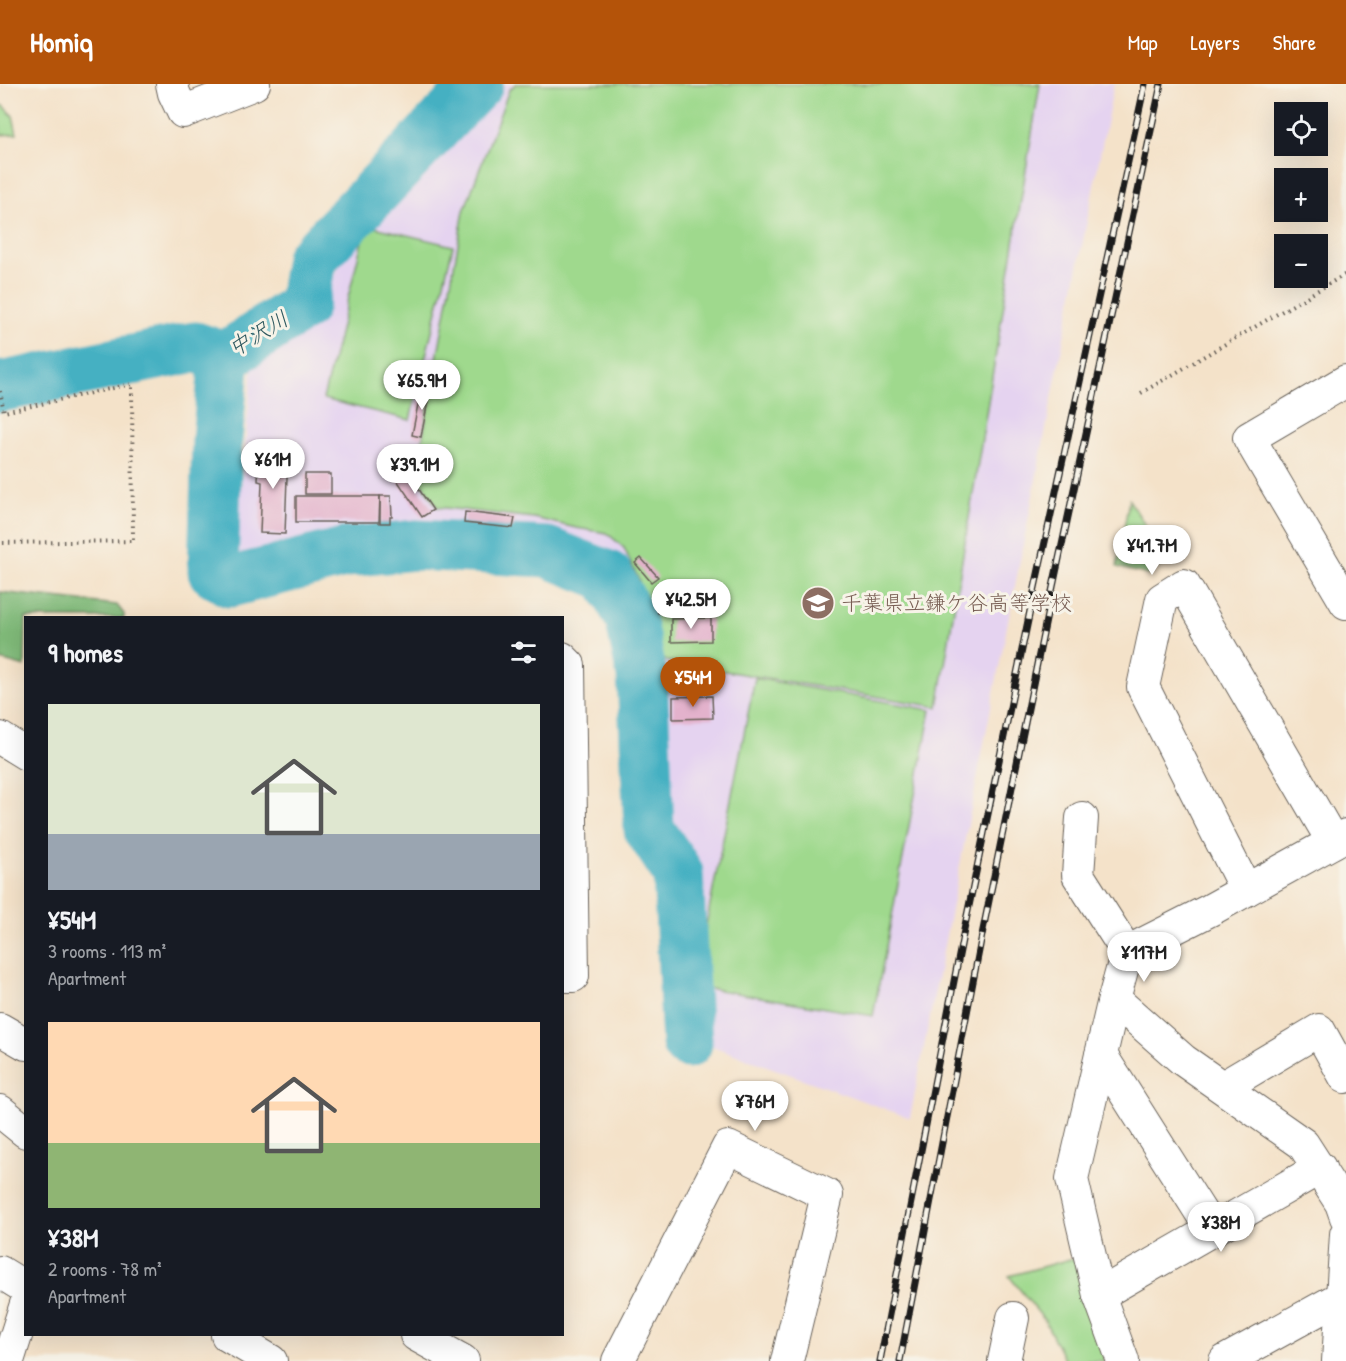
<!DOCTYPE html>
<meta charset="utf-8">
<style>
:root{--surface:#171b24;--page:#20242c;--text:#f1f3f6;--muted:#9ea1a6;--accent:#b45309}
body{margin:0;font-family:"Patrick Hand","Klee One",sans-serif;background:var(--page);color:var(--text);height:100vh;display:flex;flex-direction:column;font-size:22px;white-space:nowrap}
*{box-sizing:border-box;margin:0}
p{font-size:20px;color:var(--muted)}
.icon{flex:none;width:33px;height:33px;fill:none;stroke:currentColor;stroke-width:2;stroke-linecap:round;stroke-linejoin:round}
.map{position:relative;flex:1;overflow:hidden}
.side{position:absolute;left:24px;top:532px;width:540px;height:720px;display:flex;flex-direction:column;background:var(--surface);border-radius:0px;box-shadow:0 6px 24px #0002}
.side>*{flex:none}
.buttons{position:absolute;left:1274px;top:18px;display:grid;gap:12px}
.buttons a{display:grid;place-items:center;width:54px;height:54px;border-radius:0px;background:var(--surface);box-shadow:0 6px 24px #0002;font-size:30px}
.price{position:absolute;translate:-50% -51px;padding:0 14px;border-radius:21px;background:#fff;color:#222;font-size:20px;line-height:39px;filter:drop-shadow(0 2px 3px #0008)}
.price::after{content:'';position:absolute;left:50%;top:36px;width:18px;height:14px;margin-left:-9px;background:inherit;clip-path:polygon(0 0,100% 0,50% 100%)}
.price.active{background:var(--accent);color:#fff}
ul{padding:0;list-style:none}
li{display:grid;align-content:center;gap:12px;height:318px;padding:0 24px}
li span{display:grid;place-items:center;height:186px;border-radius:0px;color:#555}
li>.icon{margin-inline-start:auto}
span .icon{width:108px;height:108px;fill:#fffc;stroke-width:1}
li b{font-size:26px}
h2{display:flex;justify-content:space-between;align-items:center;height:72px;padding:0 24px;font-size:26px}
header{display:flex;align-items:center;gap:36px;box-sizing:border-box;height:84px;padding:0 30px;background:var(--accent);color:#fff}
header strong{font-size:28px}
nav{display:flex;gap:33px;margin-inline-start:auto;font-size:21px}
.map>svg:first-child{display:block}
.built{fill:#e5d3f0}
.green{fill:#9fd98d;stroke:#5e7a54;stroke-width:1.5}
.forest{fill:#7fb978;stroke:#4e6a4a;stroke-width:1.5}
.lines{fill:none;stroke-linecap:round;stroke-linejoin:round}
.river{stroke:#44b0c2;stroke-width:51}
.building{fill:#e3b2cc}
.minor-casing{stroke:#686159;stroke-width:34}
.path{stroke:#686159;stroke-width:4;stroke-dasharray:1.5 4.5;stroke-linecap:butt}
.minor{stroke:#fff;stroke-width:32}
.rail-casing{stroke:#1c1c1c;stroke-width:7}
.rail{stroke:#f7f3e8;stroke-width:4.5;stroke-dasharray:14;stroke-linecap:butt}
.labels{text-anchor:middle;stroke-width:6;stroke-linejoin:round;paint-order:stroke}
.education-label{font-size:21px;fill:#785e54;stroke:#f7f3e8;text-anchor:start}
.water-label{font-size:22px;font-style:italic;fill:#2c575e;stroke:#f7f3e8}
</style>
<header>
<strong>Homiq</strong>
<nav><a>Map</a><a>Layers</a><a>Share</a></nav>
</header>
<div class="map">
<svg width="1346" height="1277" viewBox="0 0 1346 1277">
<rect width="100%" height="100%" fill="#f7f3e8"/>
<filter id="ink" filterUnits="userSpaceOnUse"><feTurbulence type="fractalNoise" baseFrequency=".0167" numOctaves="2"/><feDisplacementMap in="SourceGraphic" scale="12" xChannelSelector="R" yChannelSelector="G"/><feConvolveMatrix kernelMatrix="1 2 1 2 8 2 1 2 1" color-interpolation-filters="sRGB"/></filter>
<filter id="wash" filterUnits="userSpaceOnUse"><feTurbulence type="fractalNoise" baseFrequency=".008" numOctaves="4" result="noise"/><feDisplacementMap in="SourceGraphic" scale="24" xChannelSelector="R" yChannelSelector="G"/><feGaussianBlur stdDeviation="1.35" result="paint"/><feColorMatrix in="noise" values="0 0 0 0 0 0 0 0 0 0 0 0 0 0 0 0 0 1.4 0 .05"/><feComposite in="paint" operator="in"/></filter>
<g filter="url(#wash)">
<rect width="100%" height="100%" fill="#f4e2c9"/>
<path class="built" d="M499,0H1114L910,1034L690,954L683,924L685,787L655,739L649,589L636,533L612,504L521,478L346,480L240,505L237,449L252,285L317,235L351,152L401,104L482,15Z"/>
<g class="green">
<path d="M516,0H1040L938,623L666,577L652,559L639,496L624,464L607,449L576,444L534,434L437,423L416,390L464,127L509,6Z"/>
<path d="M0,19L13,32L17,50L0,51Z"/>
<path d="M366,141L453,162L410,336L323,315Z"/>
<path d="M1129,416L1166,473L1151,482L1150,491L1117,483Z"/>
<path d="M755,594L931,626L873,932L694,902Z"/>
<path d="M1074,1174L1105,1276L1103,1277H1065L1045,1237L1009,1192Z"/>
</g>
<path class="forest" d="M0,508L117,521L124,530V534H26L25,583L0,576Z"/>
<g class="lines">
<g class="river">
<path d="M225,273L217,356L213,487L230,498L348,468L416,461L547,468L608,492L630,534L642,591L649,745L678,789L687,959"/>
<path d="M0,303L195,263L225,273L303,222L311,175L478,0"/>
</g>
</g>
<g id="blocks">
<g class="building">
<path d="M422,300L431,302L421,353L412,351Z"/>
<path d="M262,364L288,365L285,450L260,449L262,398L258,397L259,369H261Z"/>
<path d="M408,389L433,426L422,433L397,396Z"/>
<rect x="305" y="390" width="26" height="20"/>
<path d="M296,412H380L379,438H296Z"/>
<path d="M380,412H391L392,433H390V439H380Z"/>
<path d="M465,428L515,434L513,444L464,439Z"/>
<path d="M641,474L658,493L651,498L635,479Z"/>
<path d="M664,504L667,514L663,516L667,527L658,529L652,507Z"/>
<path d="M711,534V557L671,558V535Z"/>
<path d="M712,612L713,634L673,635V613Z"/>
</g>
</g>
</g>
<g filter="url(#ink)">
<use href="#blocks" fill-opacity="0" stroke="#686159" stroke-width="1.5"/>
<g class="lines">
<g class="minor-casing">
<g id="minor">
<path d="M172,0L174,9L183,28L254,0"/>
<path d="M1346,297L1249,354L1346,519"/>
<path d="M562,574L569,581L573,892H562"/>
<path d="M0,654L26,670"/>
<path d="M1082,734L1078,791L1127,868"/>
<path d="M1246,806L1143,603L1162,515L1184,501L1333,758"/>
<path d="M1114,915L1127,868L1210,826L1346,751"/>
<path d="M0,945L26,960"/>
<path d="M1101,971L1212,1146"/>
<path d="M1223,1003L1319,946L1345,993"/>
<path d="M0,1027L26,1048"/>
<path d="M0,1188L26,1204"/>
<path d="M1099,1211L1320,1084"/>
<path d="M227,1251L271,1277"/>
<path d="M416,1251L463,1277"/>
<path d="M8,1277L26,1220"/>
<path d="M618,1277L728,1063L827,1111L787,1277"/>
<path d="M1004,1277L1013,1234"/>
<path d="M1123,1277L1099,1211L1072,1095L1114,915L1183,976L1303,1060L1341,1119L1346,1133"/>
<path d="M1225,1277L1343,1212"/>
<path d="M1338,1277L1346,1150"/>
</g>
</g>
<g class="path">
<path d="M0,307L4,328L132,300L133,457L0,459"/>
<path d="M1141,309L1346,190"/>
</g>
<use href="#minor" class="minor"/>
<g class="rail-casing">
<g id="rail">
<path d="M880,1277L963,851L1031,522L1145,0"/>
<path d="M900,1277L982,851L1048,526L1161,0"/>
</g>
</g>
<use href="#rail" class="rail"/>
</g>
</g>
<defs>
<g id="school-disc" transform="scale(1.725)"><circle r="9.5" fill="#8d6e63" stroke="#f7f3e8"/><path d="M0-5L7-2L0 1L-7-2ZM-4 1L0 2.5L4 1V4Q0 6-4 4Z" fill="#fff"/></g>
</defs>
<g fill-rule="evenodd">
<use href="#school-disc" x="818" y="519"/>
</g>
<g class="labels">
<g class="education-label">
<text x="841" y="526">千葉県立鎌ケ谷高等学校</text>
</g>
<g class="water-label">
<text transform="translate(258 249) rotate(-31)" y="8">中沢川</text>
</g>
</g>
</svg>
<div class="buttons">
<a><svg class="icon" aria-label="locate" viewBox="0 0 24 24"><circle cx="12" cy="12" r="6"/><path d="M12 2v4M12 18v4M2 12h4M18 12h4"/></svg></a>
<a>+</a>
<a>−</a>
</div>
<b class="price" style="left:422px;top:327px">¥65.9M</b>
<b class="price" style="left:273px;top:406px">¥61M</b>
<b class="price" style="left:415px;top:411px">¥39.1M</b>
<b class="price" style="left:1152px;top:492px">¥41.7M</b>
<b class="price" style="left:691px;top:546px">¥42.5M</b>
<b class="price active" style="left:693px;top:624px">¥54M</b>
<b class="price" style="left:1144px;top:899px">¥117M</b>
<b class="price" style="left:755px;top:1048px">¥76M</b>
<b class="price" style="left:1221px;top:1169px">¥38M</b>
<section class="side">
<h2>9 homes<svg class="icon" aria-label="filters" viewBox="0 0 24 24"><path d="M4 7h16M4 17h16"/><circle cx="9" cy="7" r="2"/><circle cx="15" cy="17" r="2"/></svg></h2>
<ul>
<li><span style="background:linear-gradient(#dfe7d0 70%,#9aa5b1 0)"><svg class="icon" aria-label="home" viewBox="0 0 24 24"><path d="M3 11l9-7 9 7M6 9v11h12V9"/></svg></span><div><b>¥54M</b><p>3 rooms · 113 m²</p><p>Apartment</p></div></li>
<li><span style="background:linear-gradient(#ffd9b3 65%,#8fb573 0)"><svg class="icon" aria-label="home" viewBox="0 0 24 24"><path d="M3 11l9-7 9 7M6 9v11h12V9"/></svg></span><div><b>¥38M</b><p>2 rooms · 78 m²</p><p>Apartment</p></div></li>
</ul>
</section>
</div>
